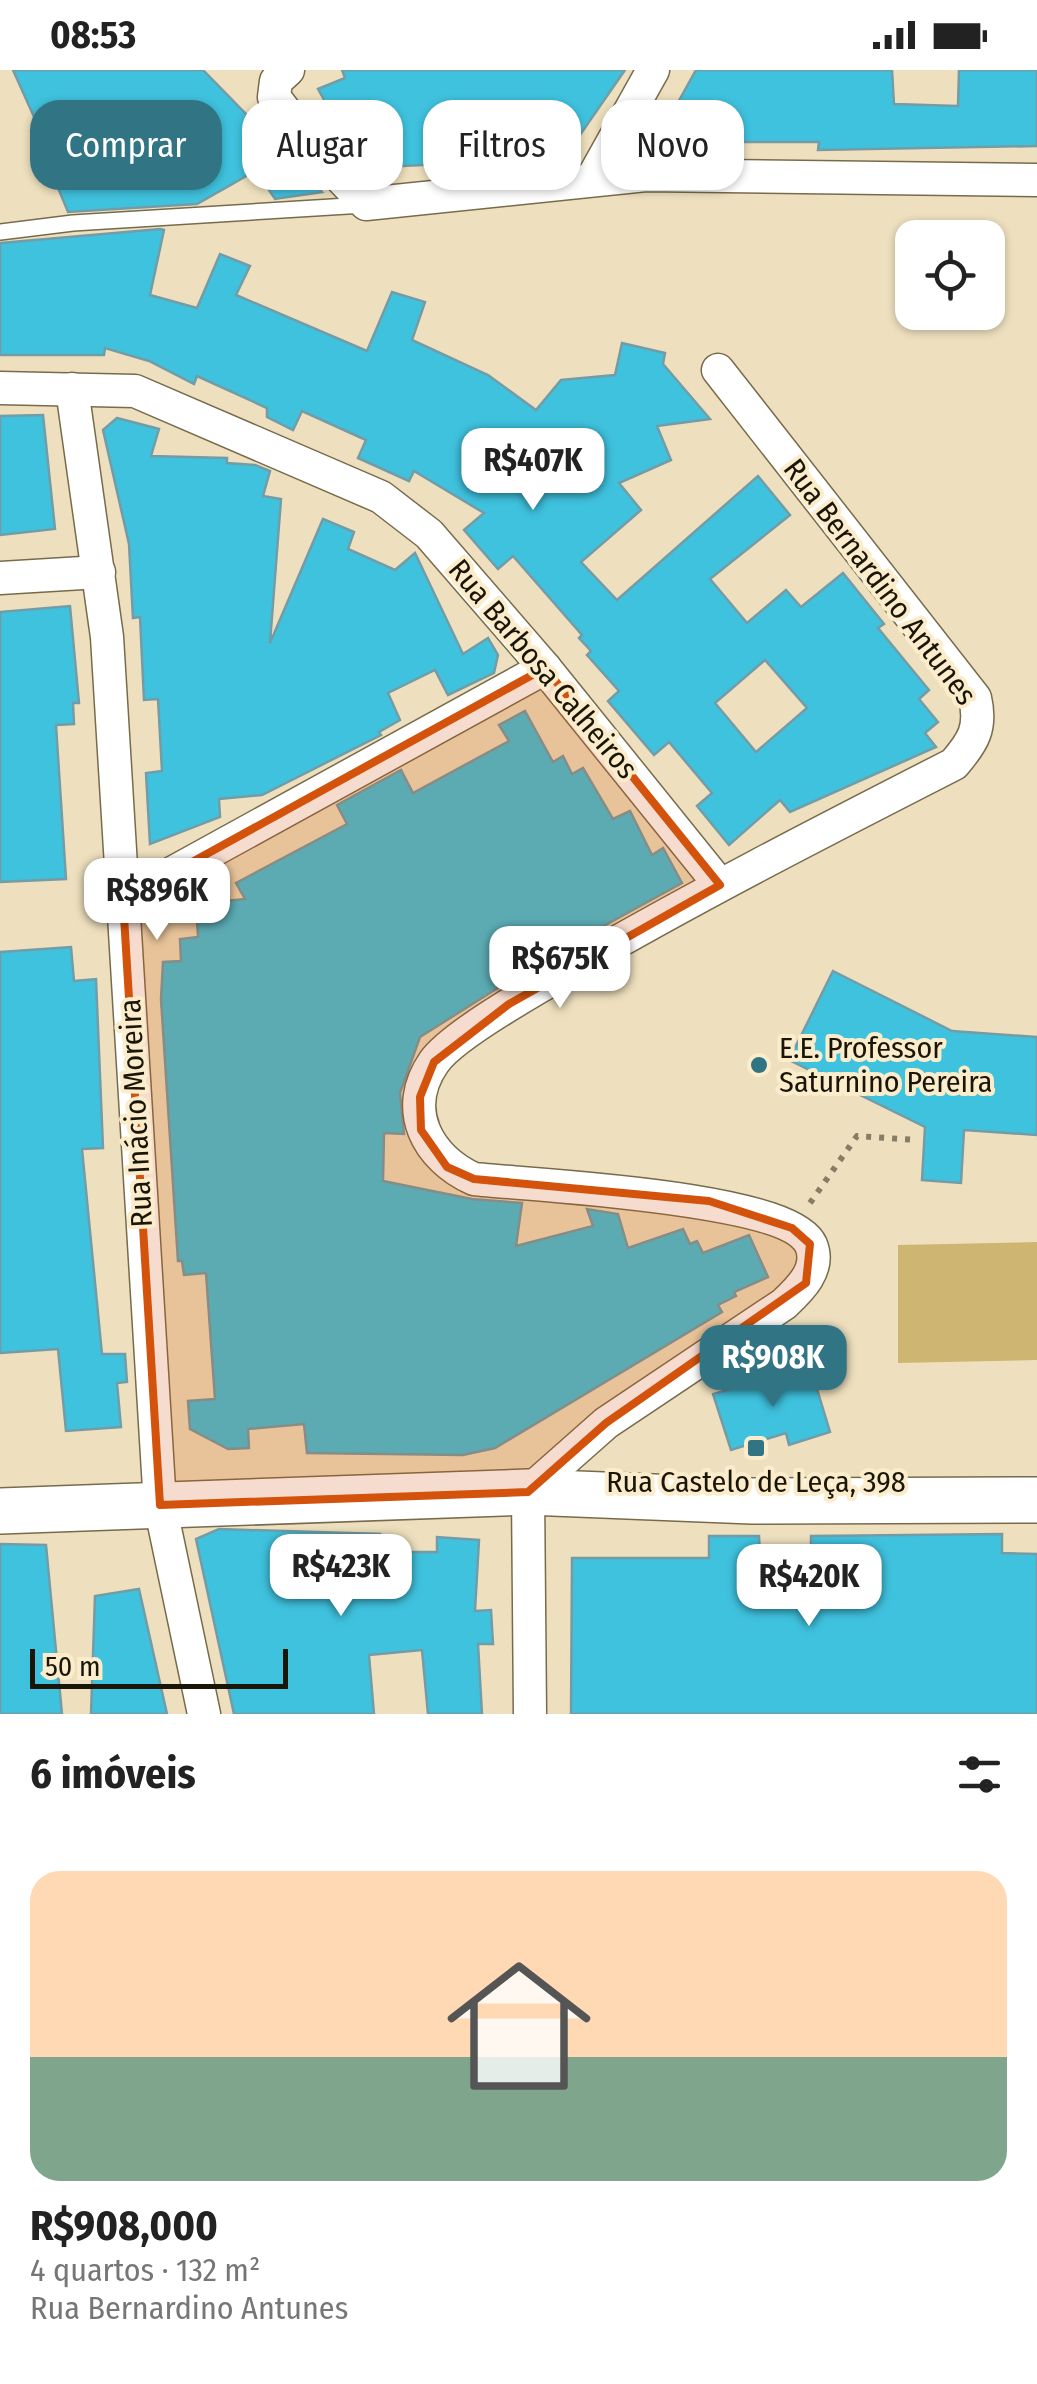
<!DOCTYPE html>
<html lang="pt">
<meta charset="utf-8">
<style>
:root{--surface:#fff;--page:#f2f2f2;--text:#222;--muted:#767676;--accent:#317585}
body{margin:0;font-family:"Fira Sans Condensed",sans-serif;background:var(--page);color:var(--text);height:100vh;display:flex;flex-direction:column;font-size:38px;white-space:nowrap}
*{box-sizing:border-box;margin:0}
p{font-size:32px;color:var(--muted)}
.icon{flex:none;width:55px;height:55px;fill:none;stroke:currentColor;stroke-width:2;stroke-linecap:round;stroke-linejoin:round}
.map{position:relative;height:1644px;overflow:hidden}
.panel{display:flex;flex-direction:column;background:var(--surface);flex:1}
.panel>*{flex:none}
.top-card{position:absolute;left:30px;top:30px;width:978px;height:90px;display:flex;gap:20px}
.tools{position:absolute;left:895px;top:150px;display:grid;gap:20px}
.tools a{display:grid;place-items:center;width:110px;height:110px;border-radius:20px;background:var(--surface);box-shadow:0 2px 8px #0004;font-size:50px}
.scale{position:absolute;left:30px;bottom:25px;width:258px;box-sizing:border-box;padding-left:10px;border:5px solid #1a1509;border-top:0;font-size:28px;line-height:35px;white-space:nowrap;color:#1a1509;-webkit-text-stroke:8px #fbedcb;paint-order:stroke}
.price{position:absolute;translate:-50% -85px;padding:0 22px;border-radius:20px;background:#fff;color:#222;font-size:32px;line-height:65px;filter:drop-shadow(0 2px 5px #0008)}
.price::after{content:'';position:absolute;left:50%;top:60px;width:30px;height:22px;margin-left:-15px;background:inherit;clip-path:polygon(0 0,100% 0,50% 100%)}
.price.current{background:var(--accent);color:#fff}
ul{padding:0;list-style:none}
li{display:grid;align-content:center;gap:20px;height:530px;padding:0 30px}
li span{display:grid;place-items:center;height:310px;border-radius:30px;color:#555}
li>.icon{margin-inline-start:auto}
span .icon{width:180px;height:180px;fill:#fffc;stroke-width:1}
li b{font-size:42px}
h2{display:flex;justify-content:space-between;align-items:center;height:120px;padding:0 30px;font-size:42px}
.pill{padding:0 35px;border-radius:30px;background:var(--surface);box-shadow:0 2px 8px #0004;font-size:35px;line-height:90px}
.pill.current{background:var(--accent);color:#fff}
.status{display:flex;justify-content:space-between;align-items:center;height:70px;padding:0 50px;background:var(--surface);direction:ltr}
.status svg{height:28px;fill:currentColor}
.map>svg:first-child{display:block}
.green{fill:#cfb572}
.building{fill:#3fc2de;stroke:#739ca6;stroke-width:2.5;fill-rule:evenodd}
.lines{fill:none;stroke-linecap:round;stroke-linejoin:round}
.lane-casing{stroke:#776b4c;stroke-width:18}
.street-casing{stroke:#776b4c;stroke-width:35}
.secondary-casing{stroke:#776b4c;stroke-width:48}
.path{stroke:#877d66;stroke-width:6;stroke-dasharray:5 8;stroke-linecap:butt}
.lane{stroke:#fff;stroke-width:15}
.street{stroke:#fff;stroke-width:32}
.secondary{stroke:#fff;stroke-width:45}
.marked{fill:#d3520c;fill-opacity:0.2;stroke:#d3520c;stroke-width:8;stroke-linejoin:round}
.poi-dot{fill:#317585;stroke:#fbedcb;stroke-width:4}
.labels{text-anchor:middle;stroke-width:8;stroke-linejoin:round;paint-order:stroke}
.street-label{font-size:30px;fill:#1a1509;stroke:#fbedcb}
.poi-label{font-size:30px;fill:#1a1509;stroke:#fbedcb;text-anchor:start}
</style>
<div class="status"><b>08:53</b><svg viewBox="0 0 49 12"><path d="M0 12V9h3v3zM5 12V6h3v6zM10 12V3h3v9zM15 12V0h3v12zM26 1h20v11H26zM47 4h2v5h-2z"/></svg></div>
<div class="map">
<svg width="1037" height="1644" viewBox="0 0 1037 1644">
<rect width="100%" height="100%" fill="#eee0be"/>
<path class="green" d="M1037,1172V1290L898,1293V1175Z"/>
<g class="building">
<path d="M13,0H203L285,84L197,134L68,142L54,108L61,107Z"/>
<path d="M342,0H625L564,88L382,97L344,83L330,59L339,57L318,19L345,8Z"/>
<path d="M696,0H892L894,34L958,36L959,0H1037V76L818,80L819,72H656Z"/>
<path d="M291,90L322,122L275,129L269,120Z"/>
<path d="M160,159L164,160L150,225L197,238L220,184L250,196L236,225L367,281L392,222L425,232L412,270L488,305L536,340L561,310L615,305L622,273L665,283L663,294L710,349L657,356L671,390L619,413L641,440L581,492L617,530L758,406L790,445L710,509L747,553L786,520L801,537L843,503L884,554L878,558L929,620L919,629L938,652L925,663L936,677L790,742L780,730L729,775L697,736L712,723L669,672L654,685L608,631L619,621L587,585L591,581L579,568L582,565L513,486L498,499L464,460L484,443L414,401L409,411L358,388L366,370L302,341L293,360L267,347V338L197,306L194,314L149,291L105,278L104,285H0V173ZM765,590L807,638L756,682L715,633Z"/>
<path d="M43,345L55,459L0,465V346Z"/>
<path d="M117,348L159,359L151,386L227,388V393L255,395L270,401L263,426L281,429L270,573L323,449L354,462L348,479L395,500L415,483L463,584L488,568L498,585L494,603L448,625L435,600L388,623L400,650L379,662L381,665L262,725L219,729L220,747L150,774L146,703L162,701L158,629L144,630L140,547L133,548L129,474L103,360Z"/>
<path d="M70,536L79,633H73L74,654L56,655L66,809L0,812V542Z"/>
<path d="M525,641L553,692L563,686L572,704L583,698L613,749L630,741L652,785L663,778L682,813L547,887L420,967L400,1023L404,1064L384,1063L383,1111L472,1129L522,1133L516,1176L593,1156L587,1139L618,1144L628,1178L683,1159L690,1174L697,1171L703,1183L749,1165L768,1207L734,1222L736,1226L718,1235L722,1242L495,1378L463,1385L307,1383L304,1354L248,1359L249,1378L228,1379L190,1359L188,1331L215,1329L206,1203L184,1205L182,1191H178L161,929L163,892L181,891L180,869L198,867L196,834L245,829L236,813L347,754L337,735L401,700L413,723L509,671L499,655Z"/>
<path d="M71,877L74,911L96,909L103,1078L82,1079L102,1284H125L127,1312L117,1313L121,1357L66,1361L58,1279L0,1283V882Z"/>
<path d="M833,901L952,961L1037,967V1065L964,1060L961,1113L922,1110L925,1057L789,990Z"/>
<path d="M810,1296L830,1362L789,1375L786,1363L731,1380L713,1324Z"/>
<path d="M219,1459L380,1464L379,1482H437V1467L479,1470L475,1541L491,1540L493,1574H478L482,1644H428L422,1580L369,1585L374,1644H234L196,1469Z"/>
<path d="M1002,1464V1483L1037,1484V1644H571L572,1488H709V1466H759L760,1485H811V1466Z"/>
<path d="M0,1474L46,1475L62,1644H0Z"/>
<path d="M139,1519L167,1644H91L95,1526Z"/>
</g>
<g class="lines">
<g class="lane-casing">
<path id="lane" d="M0,162L73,153L364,135"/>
</g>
<g class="street-casing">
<g id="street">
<path d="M288,0L276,11L274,27L320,86L366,134L646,105L1037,110"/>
<path d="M592,109L653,0"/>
<path d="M0,318L135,321L381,427L429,464L545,598L720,815"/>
<path d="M72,319L107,567L160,1435L204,1644"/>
<path d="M0,508L99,502"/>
<path d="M123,830L545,598"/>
<path d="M530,1644L528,1422L606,1353L784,1234C800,1219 821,1199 811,1175C789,1126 529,1115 474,1109C427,1088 401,1039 434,992C452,966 535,919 565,902C692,828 823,761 954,694C973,672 982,658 975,628L718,300"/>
</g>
</g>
<g class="secondary-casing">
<path id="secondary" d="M0,1441L528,1422L752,1431L1037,1430"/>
</g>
<path class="path" d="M810,1133L857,1066L916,1070"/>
<use href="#lane" class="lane"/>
<use href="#street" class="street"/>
<use href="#secondary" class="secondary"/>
</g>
<path class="marked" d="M545,598L720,815L509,934L434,992L420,1027L421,1060L447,1097L474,1109L709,1131L792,1158L810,1174L806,1213L606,1353L528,1422L160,1435L123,830Z"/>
<g class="poi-dot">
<circle cx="759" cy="995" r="10"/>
<rect x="746" y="1368" width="20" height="20" rx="5"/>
</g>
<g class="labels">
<g class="street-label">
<text transform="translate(880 512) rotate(53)" y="10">Rua Bernardino Antunes</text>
<text transform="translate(543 599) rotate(50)" y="10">Rua Barbosa Calheiros</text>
<text transform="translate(136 1043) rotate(-93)" y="10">Rua Inácio Moreira</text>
</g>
<g class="poi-label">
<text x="779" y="988">E.E. Professor<tspan x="779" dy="34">Saturnino Pereira</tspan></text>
<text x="756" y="1422" text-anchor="middle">Rua Castelo de Leça, 398</text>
</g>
</g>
</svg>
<div class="tools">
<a><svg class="icon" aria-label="locate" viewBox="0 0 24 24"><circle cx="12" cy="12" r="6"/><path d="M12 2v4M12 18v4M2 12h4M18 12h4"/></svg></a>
</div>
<div class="scale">50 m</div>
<b class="price" style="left:533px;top:443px">R$407K</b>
<b class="price" style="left:157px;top:873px">R$896K</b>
<b class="price" style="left:560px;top:941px">R$675K</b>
<b class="price current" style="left:773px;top:1340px">R$908K</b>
<b class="price" style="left:341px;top:1549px">R$423K</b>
<b class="price" style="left:809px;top:1559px">R$420K</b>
<div class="top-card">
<a class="pill current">Comprar</a>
<a class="pill">Alugar</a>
<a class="pill">Filtros</a>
<a class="pill">Novo</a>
</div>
</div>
<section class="panel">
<h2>6 imóveis<svg class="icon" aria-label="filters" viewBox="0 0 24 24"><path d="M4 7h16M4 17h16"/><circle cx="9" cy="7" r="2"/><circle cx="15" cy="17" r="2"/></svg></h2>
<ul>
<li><span style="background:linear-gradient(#ffd9b3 60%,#7fa58c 0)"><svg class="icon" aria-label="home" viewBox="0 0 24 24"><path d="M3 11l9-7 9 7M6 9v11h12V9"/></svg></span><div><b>R$908,000</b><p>4 quartos · 132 m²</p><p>Rua Bernardino Antunes</p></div></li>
</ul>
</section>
